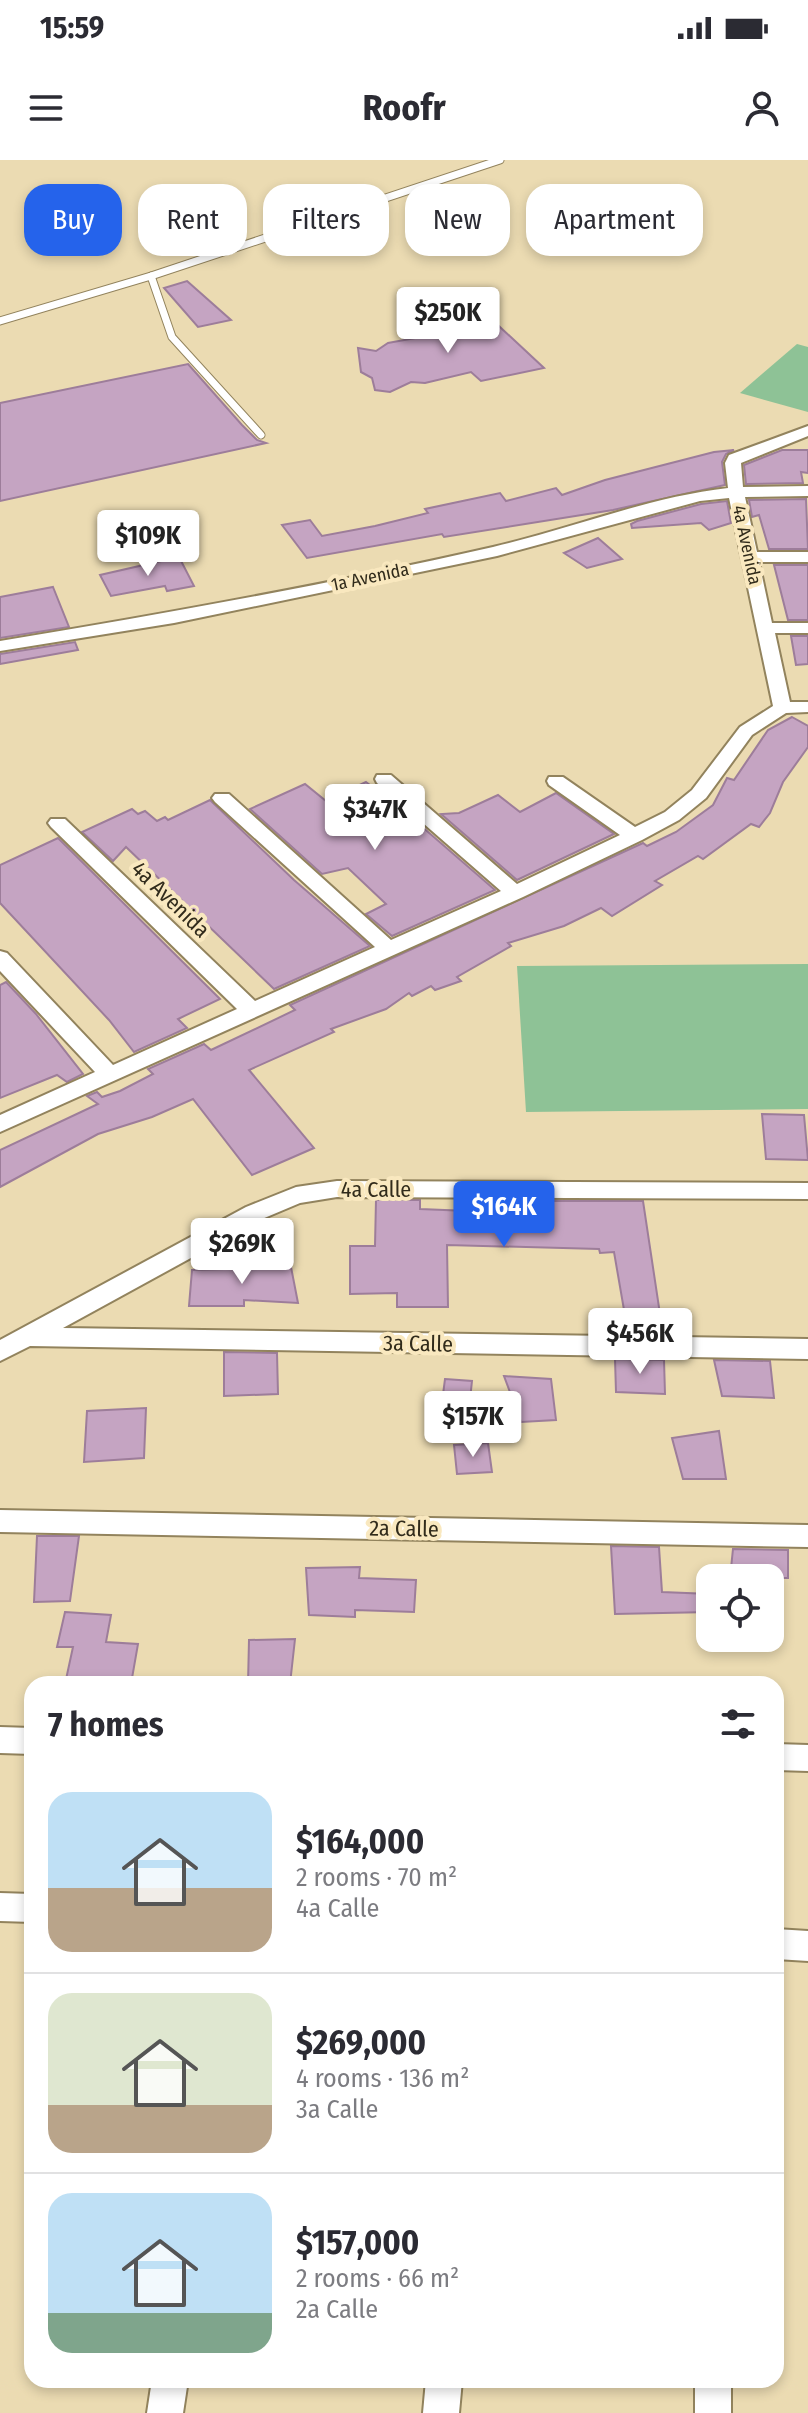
<!DOCTYPE html>
<meta charset="utf-8">
<style>
:root{--surface:#fff;--page:#f2f2f3;--text:#2b2b33;--muted:#7c7c81;--line:#e1e1e2;--accent:#2563eb}
body{margin:0;font-family:"Fira Sans Condensed",sans-serif;background:var(--page);color:var(--text);height:100vh;display:flex;flex-direction:column;font-size:30px;white-space:nowrap}
*{box-sizing:border-box;margin:0}
p{font-size:26px;color:var(--muted)}
.icon{flex:none;width:44px;height:44px;fill:none;stroke:currentColor;stroke-width:2;stroke-linecap:round;stroke-linejoin:round}
.map{position:relative;flex:1;overflow:hidden}
.side{position:absolute;left:24px;top:1516px;width:760px;height:712px;display:flex;flex-direction:column;background:var(--surface);border-radius:24px;box-shadow:0 4px 12px #0003}
.side>*{flex:none}
.guide{position:absolute;left:24px;top:24px;width:760px;height:72px;display:flex;gap:16px}
.fabs{position:absolute;left:696px;top:1404px;display:grid;gap:16px}
.fabs a{display:grid;place-items:center;width:88px;height:88px;border-radius:16px;background:var(--surface);box-shadow:0 4px 12px #0003;font-size:40px}
.price{position:absolute;translate:-50% -68px;padding:0 18px;border-radius:8px;background:#fff;color:#222;font-size:26px;line-height:52px;filter:drop-shadow(0 2px 4px #0008)}
.price::after{content:'';position:absolute;left:50%;top:48px;width:24px;height:18px;margin-left:-12px;background:inherit;clip-path:polygon(0 0,100% 0,50% 100%)}
.price.active{background:var(--accent);color:#fff}
ul{padding:0;list-style:none}
li{display:flex;align-items:center;gap:24px;height:200px;padding:0 24px}
li+li{border-top:2px solid var(--line)}
li span{display:grid;place-items:center;flex:none;width:224px;height:160px;border-radius:24px;color:#555}
li>.icon{margin-inline-start:auto}
span .icon{width:96px;height:96px;fill:#fffc;stroke-width:1}
li b{font-size:34px}
h2{display:flex;justify-content:space-between;align-items:center;height:96px;padding:0 24px;font-size:34px}
.tag{padding:0 28px;border-radius:24px;background:var(--surface);box-shadow:0 4px 12px #0003;font-size:28px;line-height:72px}
.tag.active{background:var(--accent);color:#fff}
.status{display:flex;justify-content:space-between;align-items:center;height:56px;padding:0 40px;background:var(--surface);direction:ltr}
.status svg{height:22px;fill:currentColor}
header{display:flex;justify-content:space-between;align-items:center;height:104px;padding:0 24px;background:var(--surface);font-size:36px;font-weight:700}
.map>svg:first-child{display:block}
.green{fill:#8ec296}
.building{fill:#c5a4c2;stroke:#9d7d9a;stroke-width:2}
.lines{fill:none;stroke-linecap:round;stroke-linejoin:round}
.service-casing{stroke:#92835d;stroke-width:9}
.minor-casing{stroke:#92835d;stroke-width:4}
.service{stroke:#fff;stroke-width:7}
.minor{fill:#fff;fill-rule:evenodd}
.labels{text-anchor:middle;stroke-width:8;stroke-linejoin:round;paint-order:stroke}
.far-street-label{font-size:18px;fill:#312b1b;stroke:#f9e8bf}
.street-label{font-size:22px;fill:#312b1b;stroke:#f9e8bf}
</style>
<div class="status"><b>15:59</b><svg viewBox="0 0 49 12"><path d="M0 12V9h3v3zM5 12V6h3v6zM10 12V3h3v9zM15 12V0h3v12zM26 1h20v11H26zM47 4h2v5h-2z"/></svg></div>
<header><svg class="icon" aria-label="menu" viewBox="0 0 24 24"><path d="M4 6h16M4 12h16M4 18h16"/></svg>Roofr<svg class="icon" aria-label="person" viewBox="0 0 24 24"><circle cx="12" cy="8" r="4"/><path d="M4 21q1-7 8-7t8 7"/></svg></header>
<div class="map">
<svg width="808" height="2253" viewBox="0 0 808 2253">
<rect width="100%" height="100%" fill="#ebdbb2"/>
<g class="green">
<path d="M797,184L808,187V252L740,233Z"/>
<path d="M808,804V949L526,952L517,806Z"/>
</g>
<g class="building">
<path d="M187,121L231,160L198,167L164,128Z"/>
<path d="M486,154L544,208L481,221L471,212L425,223L411,222L390,232L375,230L372,218L361,212L358,188L376,191L388,183L432,175L421,166Z"/>
<path d="M188,204L242,265L257,280L266,283L0,341V243Z"/>
<path d="M734,290L726,294L722,302L725,325L613,350L444,377L442,374L307,398L282,365L310,360L322,376L375,366L428,353L425,349L500,333L506,341L556,328L562,335L605,320L714,292Z"/>
<path d="M782,290H808V313L801,312L803,323L746,324L744,305Z"/>
<path d="M806,339L808,389H769L759,355L752,357L749,340Z"/>
<path d="M727,341L731,363L709,370L701,363L632,368L631,364L637,361L701,344Z"/>
<path d="M598,378L622,399L587,408L564,393Z"/>
<path d="M179,397L194,426L167,431L165,426L111,436L100,415Z"/>
<path d="M774,405H808V460H788Z"/>
<path d="M53,427L69,467L0,478V437Z"/>
<path d="M791,476H808V504L796,505Z"/>
<path d="M75,482L78,490L0,504V494Z"/>
<path d="M792,557L808,566V587L783,622L770,653L759,667L751,664L703,699L698,696L655,721L662,725L612,756L601,748L564,766L508,783L511,786L457,817L461,821L435,830L431,826L412,836L409,833L386,849L331,869L334,872L249,910L314,988L252,1015L193,939L152,957L98,974L0,1027V990L98,944L87,936L97,932L102,937L120,931L153,914L148,909L204,884L211,890L295,850L290,845L643,683L647,686L676,672L713,645L727,618L734,620L768,570Z"/>
<path d="M366,622L405,652L495,730L392,776L366,754L386,744L348,708L322,714L250,649L305,624L326,641Z"/>
<path d="M556,633L614,674L517,720L441,654L459,653L498,635L520,652Z"/>
<path d="M210,640L294,720L370,786L274,829L126,687L113,701L82,672L132,649L138,654L145,651L157,661L165,657L168,660Z"/>
<path d="M58,678L220,839L178,859L187,868L134,892L109,860L0,743V705Z"/>
<path d="M6,822L36,854L83,914L67,922L57,915L0,938V825Z"/>
<path d="M762,954L804,955L808,1000L766,999Z"/>
<path d="M376,1040H420V1049L493,1052V1056L543,1055L542,1041H643L663,1174L628,1173L614,1092L600,1093L599,1089L447,1085L448,1147H397V1133L350,1134V1086H375Z"/>
<path d="M291,1107L298,1143L244,1140V1146H189L192,1110Z"/>
<path d="M224,1192L277,1193L278,1234L224,1236Z"/>
<path d="M615,1199L664,1200L665,1234L616,1232Z"/>
<path d="M714,1200L770,1201L774,1238L722,1236Z"/>
<path d="M504,1216L551,1219L556,1260L521,1262Z"/>
<path d="M445,1219L472,1221L467,1267L439,1265Z"/>
<path d="M146,1248L144,1298L84,1302L87,1251Z"/>
<path d="M719,1271L726,1319H683L672,1278Z"/>
<path d="M488,1283L492,1312L457,1314L454,1285Z"/>
<path d="M37,1376H79L70,1441L34,1442Z"/>
<path d="M611,1386L659,1387L662,1432L710,1434V1452L615,1454Z"/>
<path d="M733,1389L788,1390V1418H730Z"/>
<path d="M360,1407L359,1418L416,1420L414,1452L355,1450V1457L309,1455L306,1408Z"/>
<path d="M65,1452L111,1455L106,1482L138,1484L131,1524H65L73,1487H57Z"/>
<path d="M295,1479L290,1524H248L249,1480Z"/>
</g>
<g class="lines">
<g class="service-casing">
<g id="service">
<path d="M151,116L172,177L261,275"/>
<path d="M0,161L151,116L500,0"/>
</g>
</g>
<g class="minor-casing">
<g id="minor">
<path d="M808,266V276L741,303L743,327L808,326V336L745,337L757,392H808V402H759L772,463H808V473H775L790,542H808V552L786,553L752,575L706,638L679,660L642,680L523,737L0,972V955L95,912L0,811V791L7,793L113,905L237,849L51,667L48,663L51,659H65L255,841L375,787L215,642L212,638L215,634H229L391,780L501,731L377,623L375,619L377,615H391L517,724L620,675L549,625L547,621L549,617H563L635,667L665,652L692,630L740,567L773,546L729,338L700,341L497,396L174,463L0,491V481C165,454 330,424 493,387C571,369 648,337 728,328L725,303L729,295Z"/>
<path d="M337,1021L808,1023V1039L337,1037L300,1043L262,1059L63,1168L808,1179V1199L30,1186L0,1201V1180L246,1047L296,1027Z"/>
<path d="M0,1350L808,1365V1387L0,1372Z"/>
<path d="M0,1567L32,1568V1594L0,1593Z"/>
<path d="M776,1584L808,1585V1611L776,1610Z"/>
<path d="M0,1733L32,1734V1762L0,1761Z"/>
<path d="M776,1769L808,1771V1801L776,1799Z"/>
<path d="M152,2220H188L183,2253H147Z"/>
<path d="M426,2220H462L459,2253H423Z"/>
<rect x="695" y="2220" width="36" height="33"/>
</g>
</g>
<use href="#service" class="service"/>
<use href="#minor" class="minor"/>
</g>
<g class="labels">
<g class="far-street-label">
<text transform="translate(747 385) rotate(78)" y="6">4a Avenida</text>
<text transform="translate(370 417) rotate(-12)" y="6">1a Avenida</text>
</g>
<g class="street-label">
<text transform="translate(171 739) rotate(44)" y="8">4a Avenida</text>
<text x="376" y="1037">4a Calle</text>
<text transform="translate(418 1183) rotate(1)" y="8">3a Calle</text>
<text transform="translate(404 1368) rotate(1)" y="8">2a Calle</text>
</g>
</g>
</svg>
<div class="fabs">
<a><svg class="icon" aria-label="locate" viewBox="0 0 24 24"><circle cx="12" cy="12" r="6"/><path d="M12 2v4M12 18v4M2 12h4M18 12h4"/></svg></a>
</div>
<b class="price" style="left:448px;top:195px">$250K</b>
<b class="price" style="left:148px;top:418px">$109K</b>
<b class="price" style="left:375px;top:692px">$347K</b>
<b class="price active" style="left:504px;top:1089px">$164K</b>
<b class="price" style="left:242px;top:1126px">$269K</b>
<b class="price" style="left:640px;top:1216px">$456K</b>
<b class="price" style="left:473px;top:1299px">$157K</b>
<div class="guide">
<a class="tag active">Buy</a>
<a class="tag">Rent</a>
<a class="tag">Filters</a>
<a class="tag">New</a>
<a class="tag">Apartment</a>
</div>
<section class="side">
<h2>7 homes<svg class="icon" aria-label="filters" viewBox="0 0 24 24"><path d="M4 7h16M4 17h16"/><circle cx="9" cy="7" r="2"/><circle cx="15" cy="17" r="2"/></svg></h2>
<ul>
<li><span style="background:linear-gradient(#bfe0f5 60%,#b9a48a 0)"><svg class="icon" aria-label="home" viewBox="0 0 24 24"><path d="M3 11l9-7 9 7M6 9v11h12V9"/></svg></span><div><b>$164,000</b><p>2 rooms · 70 m²</p><p>4a Calle</p></div></li>
<li><span style="background:linear-gradient(#dfe7d0 70%,#b9a48a 0)"><svg class="icon" aria-label="home" viewBox="0 0 24 24"><path d="M3 11l9-7 9 7M6 9v11h12V9"/></svg></span><div><b>$269,000</b><p>4 rooms · 136 m²</p><p>3a Calle</p></div></li>
<li><span style="background:linear-gradient(#bfe0f5 75%,#7fa58c 0)"><svg class="icon" aria-label="home" viewBox="0 0 24 24"><path d="M3 11l9-7 9 7M6 9v11h12V9"/></svg></span><div><b>$157,000</b><p>2 rooms · 66 m²</p><p>2a Calle</p></div></li>
</ul>
</section>
</div>
